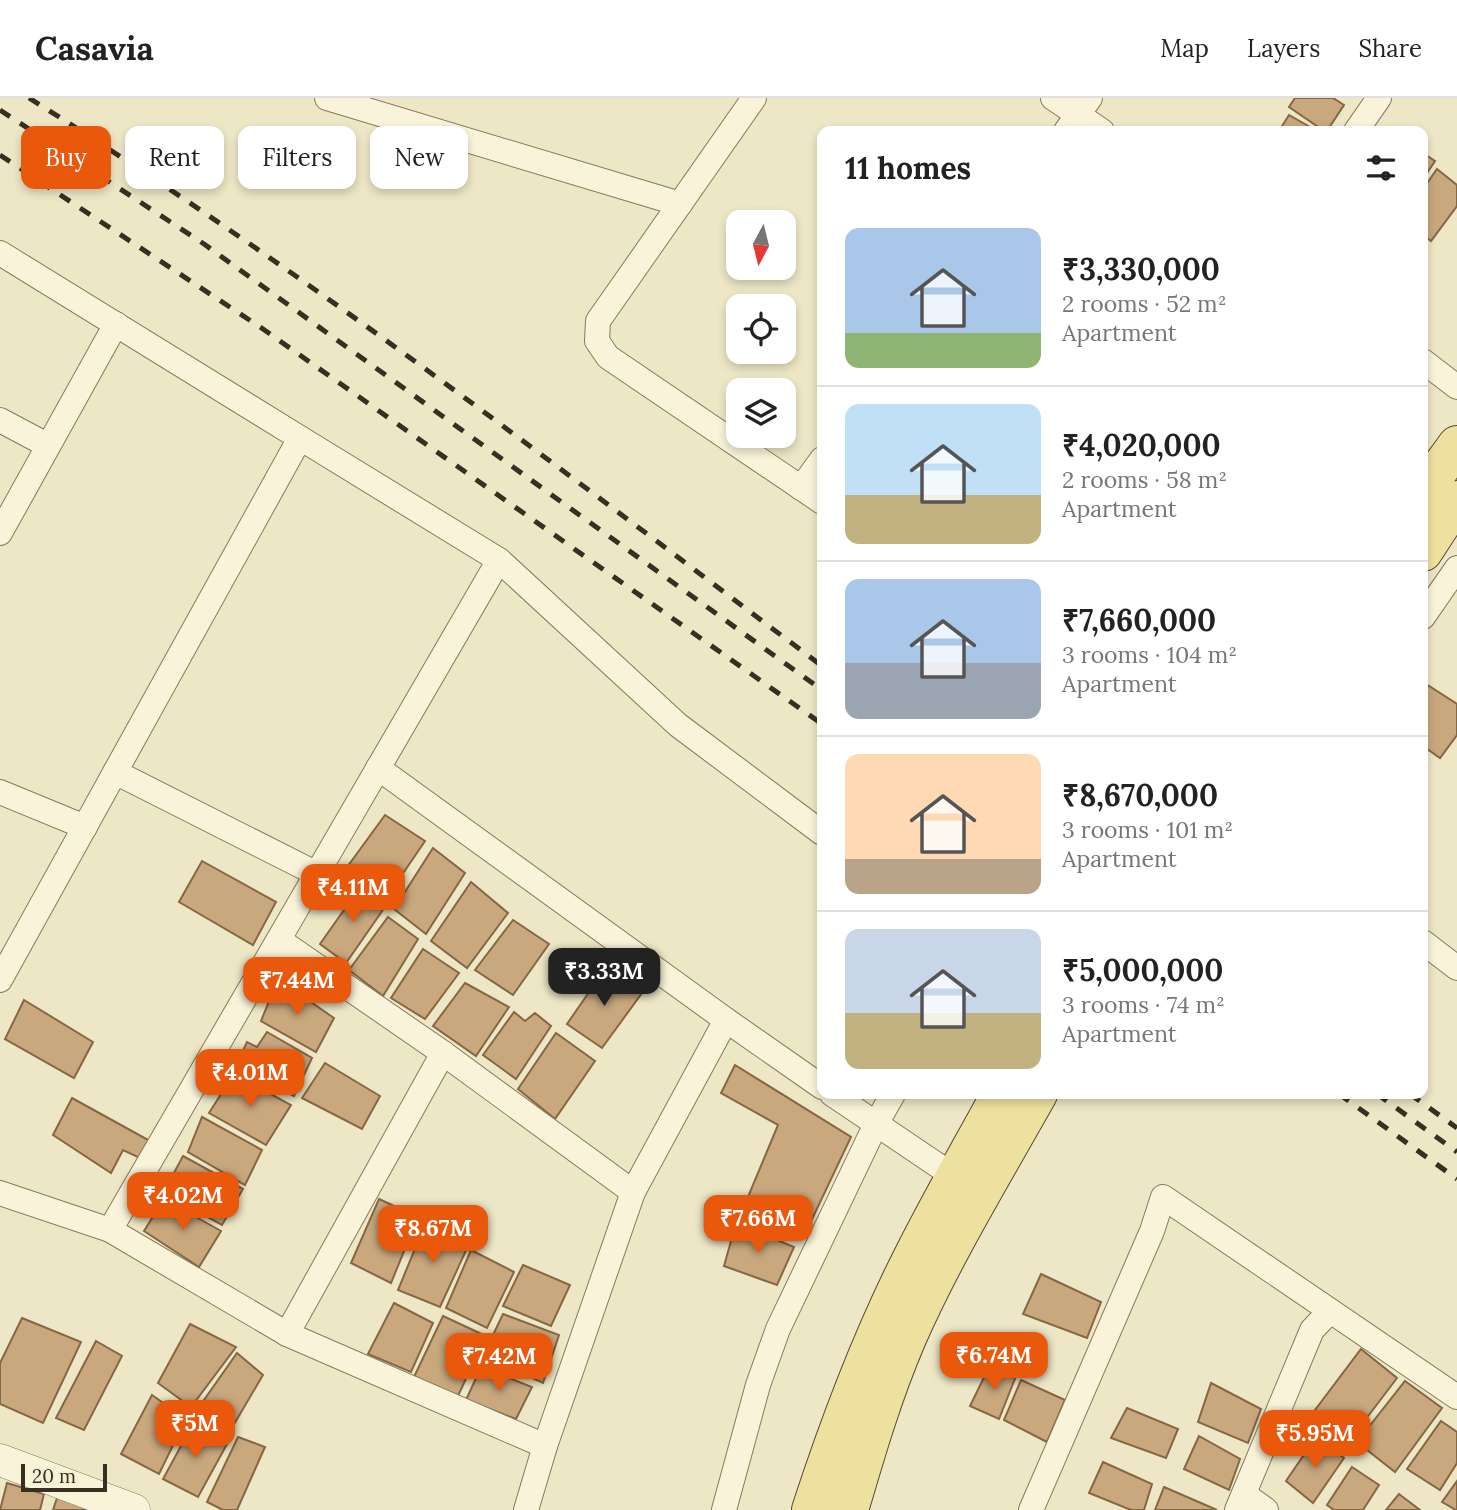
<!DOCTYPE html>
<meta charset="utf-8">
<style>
:root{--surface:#fff;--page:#f6f6f6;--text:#222;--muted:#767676;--line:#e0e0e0;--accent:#ea580c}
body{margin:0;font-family:Lora,serif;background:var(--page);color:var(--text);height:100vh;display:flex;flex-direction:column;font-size:26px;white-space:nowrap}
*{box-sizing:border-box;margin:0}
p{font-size:23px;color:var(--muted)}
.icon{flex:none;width:38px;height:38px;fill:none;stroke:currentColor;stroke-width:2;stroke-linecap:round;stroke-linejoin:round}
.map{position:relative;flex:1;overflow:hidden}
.panel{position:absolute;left:817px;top:28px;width:611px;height:973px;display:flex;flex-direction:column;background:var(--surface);border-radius:14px;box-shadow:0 4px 10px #0003}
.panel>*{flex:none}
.guide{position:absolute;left:21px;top:28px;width:665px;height:63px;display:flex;gap:14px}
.needle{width:46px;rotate:187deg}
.buttons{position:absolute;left:726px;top:112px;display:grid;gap:14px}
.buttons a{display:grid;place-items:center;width:70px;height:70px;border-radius:14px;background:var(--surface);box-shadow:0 4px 10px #0003;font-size:35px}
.scale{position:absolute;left:21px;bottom:18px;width:86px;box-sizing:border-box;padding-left:7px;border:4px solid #382f20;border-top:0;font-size:19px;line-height:24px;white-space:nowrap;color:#382f20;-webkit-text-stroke:5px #f4f0d6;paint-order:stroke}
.price{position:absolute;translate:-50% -60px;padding:0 16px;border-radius:14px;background:var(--accent);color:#fff;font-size:23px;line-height:46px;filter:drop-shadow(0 2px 4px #0008)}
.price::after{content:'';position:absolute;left:50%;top:42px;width:21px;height:16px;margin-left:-10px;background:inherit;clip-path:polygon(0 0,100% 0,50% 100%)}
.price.on{background:#222;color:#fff}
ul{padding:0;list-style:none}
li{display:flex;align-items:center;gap:21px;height:175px;padding:0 28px}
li+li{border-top:2px solid var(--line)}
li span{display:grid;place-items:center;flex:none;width:196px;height:140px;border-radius:14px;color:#555}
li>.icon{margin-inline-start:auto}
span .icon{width:84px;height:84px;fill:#fffc;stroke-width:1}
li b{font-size:30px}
h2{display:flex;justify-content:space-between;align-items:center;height:84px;padding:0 28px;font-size:30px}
.pill{padding:0 24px;border-radius:14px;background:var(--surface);box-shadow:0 4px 10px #0003;font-size:24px;line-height:63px}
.pill.on{background:var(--accent);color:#fff}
header{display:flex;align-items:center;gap:42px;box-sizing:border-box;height:98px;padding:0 35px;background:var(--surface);border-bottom:2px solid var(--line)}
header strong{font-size:33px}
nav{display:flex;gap:38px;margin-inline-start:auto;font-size:24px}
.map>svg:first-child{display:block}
.building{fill:#c9a87e;stroke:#856743;stroke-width:2}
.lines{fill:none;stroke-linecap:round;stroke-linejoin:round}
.minor-casing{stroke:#87795d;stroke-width:26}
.tertiary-casing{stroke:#87795d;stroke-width:33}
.primary-casing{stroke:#554730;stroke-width:40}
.minor{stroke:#f8f3d9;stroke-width:24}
.tertiary{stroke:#f8f3d9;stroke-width:32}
.primary{stroke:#eee1a0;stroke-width:38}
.rail{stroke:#382f20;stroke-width:5;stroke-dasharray:12 12;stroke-linecap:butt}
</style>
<header>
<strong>Casavia</strong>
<nav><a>Map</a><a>Layers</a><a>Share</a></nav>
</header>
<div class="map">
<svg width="1457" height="1412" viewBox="0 0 1457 1412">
<rect width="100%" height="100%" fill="#ede7c6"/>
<g class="building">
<path d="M1295,0H1333L1344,7L1327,33H1324L1289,9Z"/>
<path d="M1289,17L1317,33H1279Z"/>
<path d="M1423,55L1435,63L1423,81Z"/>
<path d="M1437,71L1457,87V108L1431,143L1423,137V91Z"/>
<path d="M1423,584L1457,606V637L1440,660L1423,648Z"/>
<path d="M385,717L425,743L387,799L345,772Z"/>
<path d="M433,750L465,775L426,836L394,811Z"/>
<path d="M202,763L276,804L253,847L179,804Z"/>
<path d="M471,784L508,815L467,870L431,843Z"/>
<path d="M361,788L387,806L346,865L320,846Z"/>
<path d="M388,819L418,841L383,898L349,872Z"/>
<path d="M513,822L549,846L513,897L475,872Z"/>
<path d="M423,851L459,875L425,921L391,900Z"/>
<path d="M605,871L642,895L602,950L567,926Z"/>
<path d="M278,881L334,920L316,954L261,923Z"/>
<path d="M465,885L509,909L476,958L433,928Z"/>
<path d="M24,902L93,944L74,980L5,941Z"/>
<path d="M514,914L525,923L535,915L551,928L516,981L483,957Z"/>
<path d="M267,934L312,960L294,998L236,967L247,944L257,949Z"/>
<path d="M556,935L595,963L555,1021L518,991Z"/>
<path d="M325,965L380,998L362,1031L302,1000Z"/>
<path d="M735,967L851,1039L806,1134L745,1106L778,1027L721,995Z"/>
<path d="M234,976L291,1007L266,1047L209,1015Z"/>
<path d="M72,1000L150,1043L142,1061L123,1052L111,1075L53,1037Z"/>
<path d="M202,1019L262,1052L245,1087L188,1054Z"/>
<path d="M183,1058L243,1091L222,1127L163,1095Z"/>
<path d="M164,1101L221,1133L199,1169L144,1133Z"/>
<path d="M379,1101L418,1119L391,1185L351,1165Z"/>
<path d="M426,1124L469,1146L440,1209L398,1192Z"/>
<path d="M736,1125L794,1149L777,1187L724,1168Z"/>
<path d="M471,1152L514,1174L487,1230L446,1210Z"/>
<path d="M523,1167L570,1187L551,1228L503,1208Z"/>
<path d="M1041,1176L1101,1204L1087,1240L1023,1216Z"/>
<path d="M394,1205L433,1225L411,1274L368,1256Z"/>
<path d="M503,1216L559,1237L543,1285L483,1258Z"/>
<path d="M443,1218L486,1238L457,1300L413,1281Z"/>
<path d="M22,1220L81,1244L43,1325L0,1306V1265Z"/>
<path d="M190,1226L236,1249L191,1309L158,1285Z"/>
<path d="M96,1243L122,1258L84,1332L56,1320Z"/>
<path d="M1361,1251L1397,1280L1353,1338L1315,1312Z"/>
<path d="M237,1255L263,1277L230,1333L197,1312Z"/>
<path d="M990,1267L1016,1278L999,1321L970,1308Z"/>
<path d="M481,1269L532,1289L516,1321L466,1302Z"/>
<path d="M1021,1282L1065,1302L1047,1344L1004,1322Z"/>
<path d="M1405,1283L1442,1310L1395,1374L1357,1344Z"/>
<path d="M1211,1285L1261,1311L1248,1345L1198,1324Z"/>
<path d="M152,1297L186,1321L159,1376L121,1356Z"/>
<path d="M1127,1310L1178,1331L1166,1360L1111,1340Z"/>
<path d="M1441,1323L1457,1334V1365L1440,1392L1407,1371Z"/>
<path d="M194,1324L227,1346L198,1399L163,1381Z"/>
<path d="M1199,1338L1240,1361L1229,1392L1184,1371Z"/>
<path d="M238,1339L265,1349L237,1412H223L207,1404Z"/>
<path d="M1316,1339L1344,1360L1313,1405L1286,1383Z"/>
<path d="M1103,1364L1152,1386L1144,1412H1131L1089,1395Z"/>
<path d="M1352,1369L1379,1387L1363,1412H1334L1327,1407Z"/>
<path d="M1457,1383V1412H1456L1442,1404Z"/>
<path d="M7,1385L44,1396L40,1412H0Z"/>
<path d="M1164,1389L1217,1412H1155Z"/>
<path d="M1399,1396L1420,1412H1386Z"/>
<path d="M58,1397L87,1410V1412H53Z"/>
</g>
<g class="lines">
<g class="minor-casing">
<g id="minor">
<path d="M327,0L680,106"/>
<path d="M754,0L598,223L597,243L608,259L822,404"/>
<path d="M1053,0L1102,33"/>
<path d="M1066,33L1090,0"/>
<path d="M1356,33L1379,0"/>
<path d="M0,155L300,340L0,882"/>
<path d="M1423,263L1457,289"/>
<path d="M0,322L47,347"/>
<path d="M300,340L499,462L678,627L822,735"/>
<path d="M801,390L822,361"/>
<path d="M0,435L116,226"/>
<path d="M1423,519L1457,470"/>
<path d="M378,670L726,922"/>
<path d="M115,674L317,776"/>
<path d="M0,694L85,729"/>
<path d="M279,842L443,955L633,1094L726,922L822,989"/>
<path d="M1423,844L1457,870"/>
<path d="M832,996L955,1079"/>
<path d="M0,1095L110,1132L499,462"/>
<path d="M110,1132L287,1236L443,955"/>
<path d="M287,1236L545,1348"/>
<path d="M1244,1396L1266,1412"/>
<path d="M526,1412L545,1348L633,1094"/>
<path d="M724,1412L758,1287L778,1231L876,1026L893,996"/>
<path d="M1031,1412L1152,1133L1163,1099L1457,1299"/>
<path d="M1237,1412L1312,1232L1330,1213"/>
</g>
</g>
<g class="tertiary-casing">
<path id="tertiary" d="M0,1362L134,1412"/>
</g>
<g class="primary-casing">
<g id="primary">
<path d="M1423,394L1457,347"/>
<path d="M1423,454L1457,402"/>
<path d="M811,1412C839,1326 871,1241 912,1160C940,1104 971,1050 1001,996"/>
<path d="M849,1412C866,1354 883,1296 907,1240C944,1156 993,1076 1038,996"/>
</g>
</g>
<use href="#minor" class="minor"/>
<use href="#tertiary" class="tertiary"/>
<use href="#primary" class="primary"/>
<g class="rail">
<path d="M29,0C305,173 563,373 822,568"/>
<path d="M0,12L204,146L822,592"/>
<path d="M0,57L263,231L822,626"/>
<path d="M1339,996L1457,1081"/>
<path d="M1377,996L1457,1054"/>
<path d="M1410,996L1457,1030"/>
</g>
</g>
</svg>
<div class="buttons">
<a><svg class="needle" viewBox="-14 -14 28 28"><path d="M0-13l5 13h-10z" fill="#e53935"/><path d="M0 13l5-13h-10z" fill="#767676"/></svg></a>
<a><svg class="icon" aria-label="locate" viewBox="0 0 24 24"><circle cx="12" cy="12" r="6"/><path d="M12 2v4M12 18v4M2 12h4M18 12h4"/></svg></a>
<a><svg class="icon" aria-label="layers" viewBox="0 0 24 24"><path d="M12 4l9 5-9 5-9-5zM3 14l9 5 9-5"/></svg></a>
</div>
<div class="scale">20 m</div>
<b class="price" style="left:353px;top:826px">₹4.11M</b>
<b class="price on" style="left:604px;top:910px">₹3.33M</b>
<b class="price" style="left:297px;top:919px">₹7.44M</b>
<b class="price" style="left:250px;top:1011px">₹4.01M</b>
<b class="price" style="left:183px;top:1134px">₹4.02M</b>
<b class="price" style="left:758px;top:1157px">₹7.66M</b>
<b class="price" style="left:433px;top:1167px">₹8.67M</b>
<b class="price" style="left:994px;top:1294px">₹6.74M</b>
<b class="price" style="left:499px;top:1295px">₹7.42M</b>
<b class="price" style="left:195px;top:1362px">₹5M</b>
<b class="price" style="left:1315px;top:1372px">₹5.95M</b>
<div class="guide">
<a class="pill on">Buy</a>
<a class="pill">Rent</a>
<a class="pill">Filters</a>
<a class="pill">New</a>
</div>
<section class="panel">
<h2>11 homes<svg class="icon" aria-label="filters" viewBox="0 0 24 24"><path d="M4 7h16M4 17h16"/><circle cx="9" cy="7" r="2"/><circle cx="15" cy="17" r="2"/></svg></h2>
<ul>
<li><span style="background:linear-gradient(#a9c7e8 75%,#8fb573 0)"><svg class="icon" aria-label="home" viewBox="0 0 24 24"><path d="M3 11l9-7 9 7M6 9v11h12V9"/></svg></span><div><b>₹3,330,000</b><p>2 rooms · 52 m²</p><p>Apartment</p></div></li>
<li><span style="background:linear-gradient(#bfe0f5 65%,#c2b280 0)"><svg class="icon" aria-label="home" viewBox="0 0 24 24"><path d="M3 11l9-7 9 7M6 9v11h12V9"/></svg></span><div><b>₹4,020,000</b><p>2 rooms · 58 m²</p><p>Apartment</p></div></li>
<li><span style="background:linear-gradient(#a9c7e8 60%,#9aa5b1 0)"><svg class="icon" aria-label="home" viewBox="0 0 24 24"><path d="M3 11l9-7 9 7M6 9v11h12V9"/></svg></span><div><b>₹7,660,000</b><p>3 rooms · 104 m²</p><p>Apartment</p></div></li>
<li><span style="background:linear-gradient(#ffd9b3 75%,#b9a48a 0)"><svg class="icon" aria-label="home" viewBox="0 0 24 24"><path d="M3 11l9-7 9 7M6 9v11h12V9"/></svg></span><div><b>₹8,670,000</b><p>3 rooms · 101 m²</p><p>Apartment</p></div></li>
<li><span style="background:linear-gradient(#c9d6e8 60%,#c2b280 0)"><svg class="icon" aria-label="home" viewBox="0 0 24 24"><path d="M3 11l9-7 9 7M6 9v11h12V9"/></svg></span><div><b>₹5,000,000</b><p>3 rooms · 74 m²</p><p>Apartment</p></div></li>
</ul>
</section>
</div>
